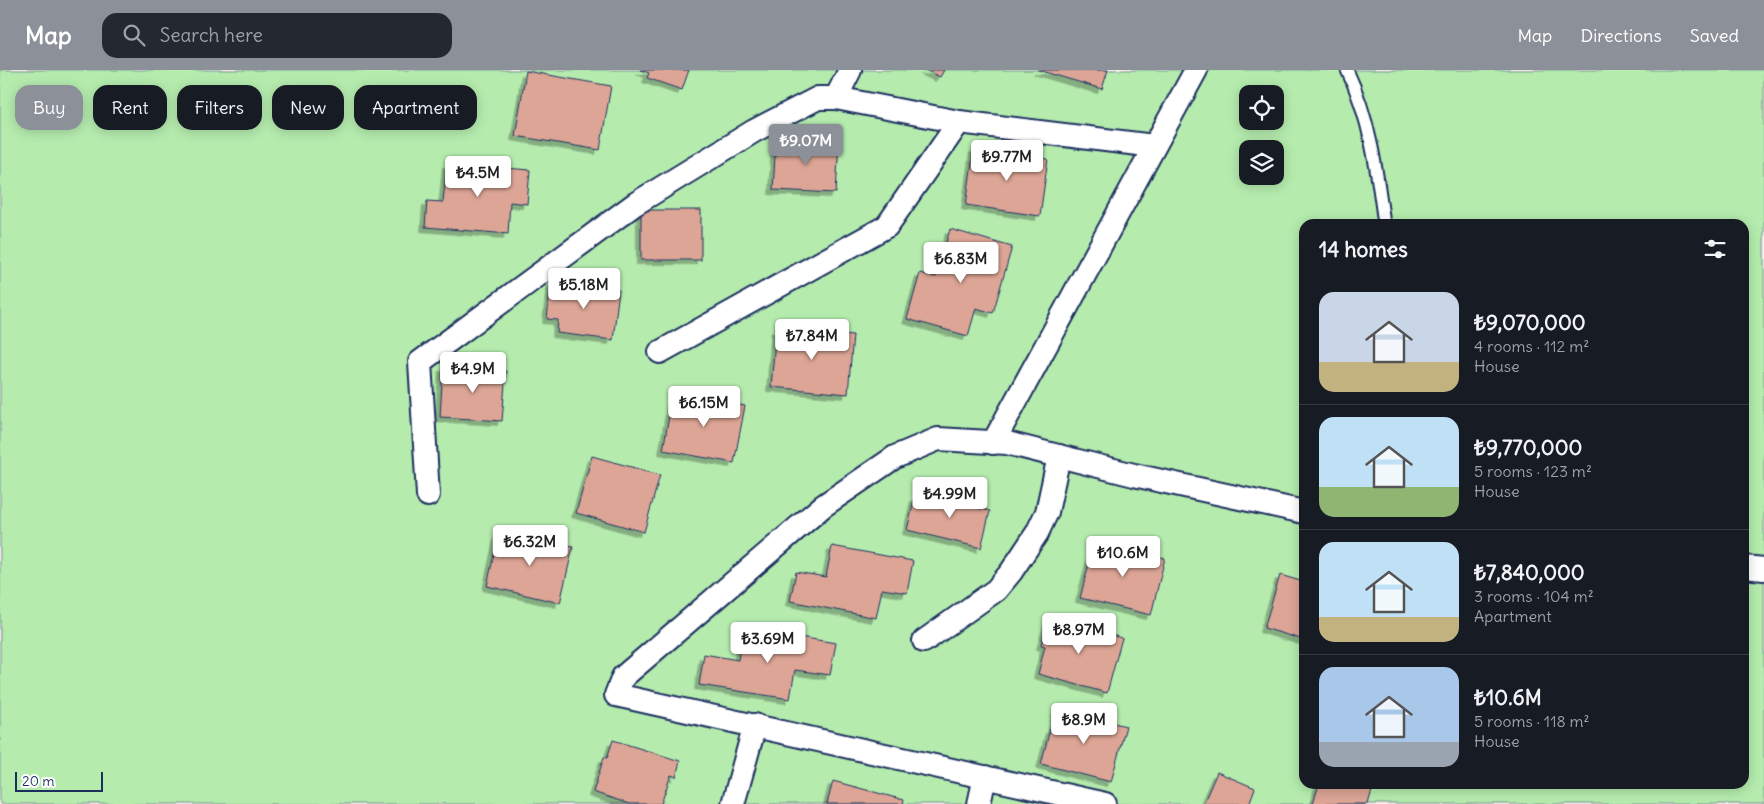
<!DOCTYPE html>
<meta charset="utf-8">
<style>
:root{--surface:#171b24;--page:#242831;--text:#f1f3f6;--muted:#9ea1a6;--line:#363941;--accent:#8c9099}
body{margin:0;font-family:Delius,sans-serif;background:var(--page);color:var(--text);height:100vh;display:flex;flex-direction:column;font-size:19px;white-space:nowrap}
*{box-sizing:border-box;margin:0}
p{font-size:16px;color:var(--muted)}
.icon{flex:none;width:28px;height:28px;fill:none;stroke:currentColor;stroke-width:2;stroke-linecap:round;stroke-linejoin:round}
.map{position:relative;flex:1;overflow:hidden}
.sheet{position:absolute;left:1299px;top:149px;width:450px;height:570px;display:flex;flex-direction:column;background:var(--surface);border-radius:15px;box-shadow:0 2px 12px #0003}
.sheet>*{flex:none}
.banner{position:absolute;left:15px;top:15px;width:475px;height:45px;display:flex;gap:10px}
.fabs{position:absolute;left:1239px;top:15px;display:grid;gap:10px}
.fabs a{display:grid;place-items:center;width:45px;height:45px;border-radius:10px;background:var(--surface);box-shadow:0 2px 12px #0003;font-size:25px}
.scale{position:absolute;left:15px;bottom:12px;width:88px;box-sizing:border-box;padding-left:5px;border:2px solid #1b2f5e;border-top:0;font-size:14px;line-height:18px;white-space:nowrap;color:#1b2f5e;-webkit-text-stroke:4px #fff;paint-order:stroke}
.price{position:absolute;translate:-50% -42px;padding:0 11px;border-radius:5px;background:#fff;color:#222;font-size:16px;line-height:32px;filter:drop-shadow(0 1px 2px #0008)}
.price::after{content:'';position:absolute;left:50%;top:30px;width:15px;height:11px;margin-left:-8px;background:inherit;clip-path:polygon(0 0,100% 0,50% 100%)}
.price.current{background:var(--accent);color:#fff}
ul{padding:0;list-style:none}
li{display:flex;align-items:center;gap:15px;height:125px;padding:0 20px}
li+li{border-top:1px solid var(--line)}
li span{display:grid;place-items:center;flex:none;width:140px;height:100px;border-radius:15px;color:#555}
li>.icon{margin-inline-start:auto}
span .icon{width:60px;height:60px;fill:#fffc;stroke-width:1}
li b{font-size:21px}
h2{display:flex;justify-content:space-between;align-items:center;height:60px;padding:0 20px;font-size:21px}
.tag{padding:0 18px;border-radius:15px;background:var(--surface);box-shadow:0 2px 12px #0003;font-size:18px;line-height:45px}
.tag.current{background:var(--accent);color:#fff}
header{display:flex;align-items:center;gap:30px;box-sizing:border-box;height:70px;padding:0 25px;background:var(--accent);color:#fff}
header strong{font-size:24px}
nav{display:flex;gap:28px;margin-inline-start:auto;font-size:18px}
.search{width:350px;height:45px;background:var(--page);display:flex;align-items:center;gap:12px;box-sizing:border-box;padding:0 18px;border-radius:15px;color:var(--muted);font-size:19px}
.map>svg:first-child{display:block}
.green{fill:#b5ecae;stroke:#688e86;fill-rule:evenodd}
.building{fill:#dca595;stroke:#1b2f5e;filter:url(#shadow)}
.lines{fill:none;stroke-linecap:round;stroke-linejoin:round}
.lane-casing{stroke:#1b2f5e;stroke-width:15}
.street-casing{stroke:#1b2f5e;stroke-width:26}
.lane{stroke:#fff;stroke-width:11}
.street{stroke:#fff;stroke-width:22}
</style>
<header>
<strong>Map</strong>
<div class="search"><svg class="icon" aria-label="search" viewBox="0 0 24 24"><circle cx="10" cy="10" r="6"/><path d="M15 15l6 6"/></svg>Search here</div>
<nav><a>Map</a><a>Directions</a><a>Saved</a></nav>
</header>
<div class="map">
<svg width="1764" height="734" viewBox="0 0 1764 734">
<defs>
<filter id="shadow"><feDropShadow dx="-4.5" dy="4.5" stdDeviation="0" flood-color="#0004"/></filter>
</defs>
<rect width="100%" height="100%" fill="#f8edea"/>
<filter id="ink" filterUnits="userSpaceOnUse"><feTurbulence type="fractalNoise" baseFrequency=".02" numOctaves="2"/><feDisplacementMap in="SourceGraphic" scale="10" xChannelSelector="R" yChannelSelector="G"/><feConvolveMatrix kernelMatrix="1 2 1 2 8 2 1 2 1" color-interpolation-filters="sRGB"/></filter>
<g filter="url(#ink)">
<path class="green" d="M0,0H1764V734H0ZM1248,24H1275V51H1248ZM1248,79H1275V106H1248ZM1304,154H1744V714H1304Z"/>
<g class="building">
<path d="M640,0H689L682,20L647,8L649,3Z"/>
<path d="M925,0H944L940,7Z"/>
<path d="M1038,0H1108L1102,19Z"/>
<path d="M526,1L611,16L600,80L515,66Z"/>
<path d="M776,69L839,72L836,123L773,120Z"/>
<path d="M974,78L1048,89L1040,146L966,135Z"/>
<path d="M447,93L530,100L527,134L510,132L508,164L425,157L427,131L443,132Z"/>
<rect x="641" y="140" width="60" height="50"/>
<path d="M950,159L1012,177L993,243L976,238L968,266L907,249L920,203L936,207Z"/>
<path d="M551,212L619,220L613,270L557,263L558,250L547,249Z"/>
<path d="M776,258L853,265L848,324L771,317Z"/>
<path d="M443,297L506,301L502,351L440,347Z"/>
<path d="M673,323L745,336L734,393L663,380Z"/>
<path d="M592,386L660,405L644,462L576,443Z"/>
<path d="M949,416L972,422L969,436L990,441L981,478L907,460L915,427L944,435Z"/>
<path d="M499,461L573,477L560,533L487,516Z"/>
<path d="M1095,471L1165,488L1151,545L1080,528Z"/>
<path d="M832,476L913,491L907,523L882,519L876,548L790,531L796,502L826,507Z"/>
<path d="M1280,505L1304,512V570L1264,558Z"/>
<path d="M1049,548L1122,568L1107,623L1038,604L1045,576L1041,575Z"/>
<path d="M743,558L836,573L830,605L795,600L790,629L699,615L704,584L738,590Z"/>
<path d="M1057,639L1126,656L1111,712L1041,694L1050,659H1052Z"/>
<path d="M613,670L680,691L676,707L671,705L661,734H629L593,722L604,687L607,688Z"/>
<path d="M1217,702L1255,718L1249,734H1203Z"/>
<path d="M833,711L904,730L903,734H827Z"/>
<path d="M1319,714H1374L1368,734H1313Z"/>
</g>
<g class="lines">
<g class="lane-casing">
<path id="lane" d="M1347,0C1370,48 1377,101 1384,154"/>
</g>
<g class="street-casing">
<g id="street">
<path d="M836,28L850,0"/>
<path d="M660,282L887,156L959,52"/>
<path d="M993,373L1196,0"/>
<path d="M428,425L420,292L635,134L754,61L818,28H836L959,52L1154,76"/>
<path d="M1744,497L1764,499"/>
<path d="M924,571L996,520L1011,502L1037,463L1047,442L1059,386"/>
<path d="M733,734L755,655"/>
<path d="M979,734L985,707"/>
<path d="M1105,734L616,625L623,607L823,436L895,387L938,369L1007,373L1134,405L1304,442"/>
</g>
</g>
<use href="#lane" class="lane"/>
<use href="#street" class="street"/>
</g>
</g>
</svg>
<div class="fabs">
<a><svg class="icon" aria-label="locate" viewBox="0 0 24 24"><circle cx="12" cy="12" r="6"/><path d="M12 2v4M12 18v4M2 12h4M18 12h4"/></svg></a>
<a><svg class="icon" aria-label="layers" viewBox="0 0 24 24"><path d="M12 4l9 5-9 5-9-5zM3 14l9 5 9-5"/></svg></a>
</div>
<div class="scale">20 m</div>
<b class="price current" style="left:806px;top:96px">₺9.07M</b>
<b class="price" style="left:1007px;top:112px">₺9.77M</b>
<b class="price" style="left:478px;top:128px">₺4.5M</b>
<b class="price" style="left:961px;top:214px">₺6.83M</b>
<b class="price" style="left:584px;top:240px">₺5.18M</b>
<b class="price" style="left:812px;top:291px">₺7.84M</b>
<b class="price" style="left:473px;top:324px">₺4.9M</b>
<b class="price" style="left:704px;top:358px">₺6.15M</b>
<b class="price" style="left:950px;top:449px">₺4.99M</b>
<b class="price" style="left:530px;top:497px">₺6.32M</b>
<b class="price" style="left:1123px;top:508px">₺10.6M</b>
<b class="price" style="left:1079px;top:585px">₺8.97M</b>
<b class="price" style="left:768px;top:594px">₺3.69M</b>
<b class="price" style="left:1084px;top:675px">₺8.9M</b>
<div class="banner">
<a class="tag current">Buy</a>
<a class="tag">Rent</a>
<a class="tag">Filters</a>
<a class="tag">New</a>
<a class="tag">Apartment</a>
</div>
<section class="sheet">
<h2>14 homes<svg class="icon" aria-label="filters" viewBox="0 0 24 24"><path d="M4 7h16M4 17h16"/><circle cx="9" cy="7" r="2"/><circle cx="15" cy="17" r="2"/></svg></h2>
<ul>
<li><span style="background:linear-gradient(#c9d6e8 70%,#c2b280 0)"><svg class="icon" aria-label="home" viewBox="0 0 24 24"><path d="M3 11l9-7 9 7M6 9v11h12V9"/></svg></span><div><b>₺9,070,000</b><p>4 rooms · 112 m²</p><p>House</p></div></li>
<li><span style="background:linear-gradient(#bfe0f5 70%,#8fb573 0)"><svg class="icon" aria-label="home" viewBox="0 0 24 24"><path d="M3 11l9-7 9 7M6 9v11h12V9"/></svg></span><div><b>₺9,770,000</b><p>5 rooms · 123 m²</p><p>House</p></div></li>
<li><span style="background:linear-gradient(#bfe0f5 75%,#c2b280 0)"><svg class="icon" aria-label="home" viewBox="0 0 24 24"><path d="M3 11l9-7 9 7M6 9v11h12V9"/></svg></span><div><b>₺7,840,000</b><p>3 rooms · 104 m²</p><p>Apartment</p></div></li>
<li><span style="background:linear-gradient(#a9c7e8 75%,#9aa5b1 0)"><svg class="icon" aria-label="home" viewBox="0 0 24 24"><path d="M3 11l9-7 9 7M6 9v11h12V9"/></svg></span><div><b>₺10.6M</b><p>5 rooms · 118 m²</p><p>House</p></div></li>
</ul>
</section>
</div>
